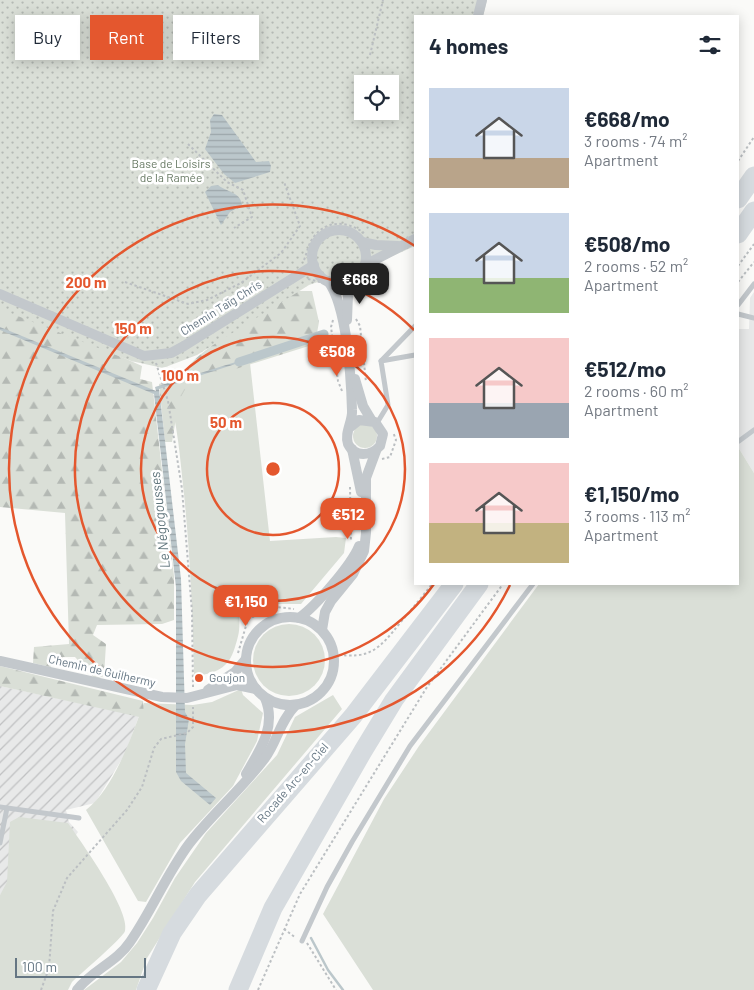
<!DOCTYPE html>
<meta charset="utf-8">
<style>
:root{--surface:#fff;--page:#f6f6f7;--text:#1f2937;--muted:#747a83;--accent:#e4572e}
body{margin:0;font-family:Barlow,sans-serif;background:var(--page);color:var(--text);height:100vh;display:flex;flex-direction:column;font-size:19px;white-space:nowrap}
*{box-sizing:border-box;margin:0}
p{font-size:16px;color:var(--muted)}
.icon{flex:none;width:28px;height:28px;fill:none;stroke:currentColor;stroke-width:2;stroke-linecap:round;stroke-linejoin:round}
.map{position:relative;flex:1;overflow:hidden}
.panel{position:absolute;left:414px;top:15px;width:325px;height:570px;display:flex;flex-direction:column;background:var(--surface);border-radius:0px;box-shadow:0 2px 12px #0003}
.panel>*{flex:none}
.hud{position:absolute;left:15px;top:15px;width:324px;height:45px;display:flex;gap:10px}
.buttons{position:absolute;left:354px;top:75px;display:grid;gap:10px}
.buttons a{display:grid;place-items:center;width:45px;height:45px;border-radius:0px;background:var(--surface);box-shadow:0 2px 12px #0003;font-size:25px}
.scale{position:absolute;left:15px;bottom:12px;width:131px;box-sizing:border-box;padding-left:5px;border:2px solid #657683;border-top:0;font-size:14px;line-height:18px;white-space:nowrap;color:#657683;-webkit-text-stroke:4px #fff;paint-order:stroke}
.price{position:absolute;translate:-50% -42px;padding:0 11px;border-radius:10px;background:var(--accent);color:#fff;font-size:16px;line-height:32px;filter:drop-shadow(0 1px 2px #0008)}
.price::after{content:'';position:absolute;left:50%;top:30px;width:15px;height:11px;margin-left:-8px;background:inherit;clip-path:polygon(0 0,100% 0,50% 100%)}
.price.current{background:#222;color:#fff}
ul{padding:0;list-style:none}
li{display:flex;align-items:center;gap:15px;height:125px;padding:0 15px}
li span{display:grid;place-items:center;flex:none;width:140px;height:100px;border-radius:0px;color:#555}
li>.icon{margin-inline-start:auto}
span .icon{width:60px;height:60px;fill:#fffc;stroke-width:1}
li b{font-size:21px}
h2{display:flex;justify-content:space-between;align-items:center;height:60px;padding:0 15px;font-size:21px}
.pill{padding:0 18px;border-radius:0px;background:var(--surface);box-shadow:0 2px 12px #0003;font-size:18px;line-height:45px}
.pill.current{background:var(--accent);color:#fff}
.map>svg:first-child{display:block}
.built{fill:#e8e9e9}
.industrial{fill:url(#industrial-furrows)}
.grass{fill:#dadfd7}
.forest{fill:url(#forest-firs)}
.park{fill:url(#park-dots);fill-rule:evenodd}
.water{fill:url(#water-rules)}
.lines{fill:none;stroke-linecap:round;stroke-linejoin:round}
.stream{stroke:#bbc7cb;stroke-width:2.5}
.canal{stroke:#bbc7cb;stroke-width:9}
.path{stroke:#bbbfc2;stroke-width:2;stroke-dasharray:2.5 2.5;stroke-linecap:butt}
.lane{stroke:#c3c8cc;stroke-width:5}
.street{stroke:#c3c8cc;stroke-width:10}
.highway{stroke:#d6dbdf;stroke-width:19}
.ring{fill:none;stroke:#e4572e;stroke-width:2.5}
.poi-dot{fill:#e4572e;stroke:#fff;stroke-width:2}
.labels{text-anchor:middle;stroke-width:5;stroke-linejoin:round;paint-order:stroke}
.park-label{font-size:12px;fill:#687a64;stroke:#fff}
.street-label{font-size:12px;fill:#657683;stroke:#fff}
.poi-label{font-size:12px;fill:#657683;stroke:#fff;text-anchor:start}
.water-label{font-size:14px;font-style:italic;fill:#60757c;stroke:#fff}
.centre{fill:#e4572e;stroke:#fff;stroke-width:2.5}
.ring-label{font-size:15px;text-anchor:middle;font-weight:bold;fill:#e4572e;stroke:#fff;stroke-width:5;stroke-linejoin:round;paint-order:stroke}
</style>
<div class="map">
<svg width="754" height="990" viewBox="0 0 754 990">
<defs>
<pattern id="industrial-furrows" width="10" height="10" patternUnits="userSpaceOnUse" patternTransform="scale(1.25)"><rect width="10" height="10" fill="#e8e9e9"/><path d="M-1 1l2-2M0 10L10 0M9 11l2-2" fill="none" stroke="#c0c1c2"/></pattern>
<pattern id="forest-firs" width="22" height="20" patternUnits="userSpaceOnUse" patternTransform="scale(1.25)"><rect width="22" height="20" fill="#dadfd7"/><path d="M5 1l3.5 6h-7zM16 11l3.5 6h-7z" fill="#b4b9b4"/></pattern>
<pattern id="park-dots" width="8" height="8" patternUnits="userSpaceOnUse" patternTransform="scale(1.25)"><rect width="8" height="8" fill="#dadfd7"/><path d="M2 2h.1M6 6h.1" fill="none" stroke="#b4b9b4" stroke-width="1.8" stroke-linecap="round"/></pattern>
<pattern id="water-rules" width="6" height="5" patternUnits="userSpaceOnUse" patternTransform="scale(1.25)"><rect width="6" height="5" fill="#bbc7cb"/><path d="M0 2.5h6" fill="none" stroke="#9ca6aa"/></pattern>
</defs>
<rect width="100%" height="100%" fill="#fafaf8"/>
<path class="built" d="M754,292V473L738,447V329H749L750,298Z"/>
<path class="industrial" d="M0,686L139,716L125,754L95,803L66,810L69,822L78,832L73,839L0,895Z"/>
<g class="grass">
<path d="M250,363L270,541L336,537L346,538L344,553L301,604H277L267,596L239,616C240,630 239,634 235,647C228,670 216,672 194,677C193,615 190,555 184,494C180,459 178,423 167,389Z"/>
<circle cx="365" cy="436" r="12"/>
<path d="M738,447L754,473V990H373L323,914L384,799L419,746L539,584H738Z"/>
<circle cx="289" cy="660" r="36"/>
<path d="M241,689L243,695L263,713L257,741L233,786L180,843L146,902L138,901L86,810C115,787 131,737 144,703L193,705L212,702Z"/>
<path d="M333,695L342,709L195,882L147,958L136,990H84L121,962L137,943L153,918L175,878L206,833L277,755L295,717Z"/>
<path d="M19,817L68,823C81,842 131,911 125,931C123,938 80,974 72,982L68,990H0V895L7,882L10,822Z"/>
</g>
<g class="forest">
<path d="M298,291H312L319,322L315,344L188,384L179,400L172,442H165L159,384L184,374C193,350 273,307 298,291Z"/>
<path d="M0,303L142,366L140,379L152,382L174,576V620L162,624L97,625L93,635L106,644L104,676L95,679L75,657H63L50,667L33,663L34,647L69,644L65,513L0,507Z"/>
<path d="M0,666L143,701L144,718L0,686Z"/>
</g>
<path class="park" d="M0,0H487L483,16H415V246L386,259L309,285L197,355L163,368L131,361L0,309ZM362,84H390V111H362Z"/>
<g class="water">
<path d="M214,114L222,115L256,162L269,161L271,166L270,172L235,183L224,174L205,149L211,132L210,120Z"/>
<path d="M218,185C226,192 241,192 242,205L230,212L221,225L205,192L211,186Z"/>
<path d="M0,327L156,391L155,387L307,340L324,332V335L159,389L181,579L185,712L189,719L185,744L186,773L216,798L210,805L181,781L176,772V587L154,394L14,336L0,330Z"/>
</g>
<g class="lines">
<path class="stream" d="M311,938L328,970L343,990"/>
<path class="canal" d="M239,362L324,334"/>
<g class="path">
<path d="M370,55L383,0"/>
<path d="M188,144L227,182L243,190L252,217L234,228"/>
<path d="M738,161L754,137"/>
<path d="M304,260C307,253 308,245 313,238C326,219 348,221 364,233"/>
<path d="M738,266L754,244"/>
<path d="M308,279L320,282"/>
<path d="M125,282L188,304L207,300L241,283L281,253L300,226L284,182"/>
<path d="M738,282L754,262"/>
<path d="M356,319L360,326L366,382"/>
<path d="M333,320L331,327L338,381L342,391"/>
<path d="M156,363L168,401L182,489L192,612L193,687"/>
<path d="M382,459L390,457L396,440L393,432"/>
<path d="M350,487L351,540"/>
<path d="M238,653L248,619L259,614L268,606L294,609"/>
<path d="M334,654C370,660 379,649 400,623C411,610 422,597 432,584"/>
<path d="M284,929L296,938"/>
<path d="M307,943L336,990"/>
<path d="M41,990L49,968L53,911L67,878L127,810L142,787L154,748L161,739L187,733L193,727V707"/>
<path d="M258,990L300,894L427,687L503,584"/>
</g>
<g class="lane">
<path d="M738,305L754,284"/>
<path d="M738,314L754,318"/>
<path d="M381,361L415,326"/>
<path d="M377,423L388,405L381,361L415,355"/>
<path d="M739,441L754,430"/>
<path d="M0,807L79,818"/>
<path d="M0,843L7,808"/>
<path d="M302,941L327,887L352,842L410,746L533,584"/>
</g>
<g class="street">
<path d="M478,16L482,0"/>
<circle cx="339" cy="257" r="27"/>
<path d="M362,242L376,245L398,246"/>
<path d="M365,265L415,239"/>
<path d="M328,281C347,306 351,377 352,410C353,421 344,433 348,444C355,458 371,456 380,446L383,434L375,422L359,420L349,428"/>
<path d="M0,294L144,356L171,353L184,346L314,265"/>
<path d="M347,320L348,294L354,280"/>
<path d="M355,379L363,406L372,421"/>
<path d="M352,449L361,492"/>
<circle cx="290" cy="661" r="44"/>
<path d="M299,618C316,606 352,564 359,546"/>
<path d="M322,630L325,612L331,601L353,574L364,551L366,533V478L376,451"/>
<path d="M0,661L162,697L187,698L237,685L256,689"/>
<path d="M208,690L235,672L246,659"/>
<path d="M246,774C260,750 277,726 265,698"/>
<path d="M77,990C91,971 117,962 130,942C152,910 166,875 189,844C212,814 242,789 265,758C277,742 280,721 295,706"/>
</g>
<g class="highway">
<path d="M738,199L754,176"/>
<path d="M738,234L754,211"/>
<path d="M146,990L172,933L198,895L353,716L454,584"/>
<path d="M238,990L273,908L363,751L394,700L479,584"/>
</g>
</g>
<g class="ring">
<circle cx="273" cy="469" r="66"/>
<circle cx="273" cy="469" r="132"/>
<path d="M434 584A198 198 0 1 1 414 330"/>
<path d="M510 585A264 264 0 1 1 415 246"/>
</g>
<circle class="poi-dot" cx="199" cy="678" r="5"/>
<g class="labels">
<g class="park-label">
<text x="171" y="168">Base de Loisirs<tspan x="171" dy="14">de la Ramée</tspan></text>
</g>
<g class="street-label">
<text transform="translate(221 308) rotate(-32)" y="4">Chemin Taïg Chris</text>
<text transform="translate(102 671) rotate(13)" y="4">Chemin de Guilhermy</text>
<text transform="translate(293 783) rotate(-49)" y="4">Rocade Arc-en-Ciel</text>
</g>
<g class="poi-label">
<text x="209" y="682">Goujon</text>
</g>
<g class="water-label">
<text transform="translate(160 520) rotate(-96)" y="5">Le Négogousses</text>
</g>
</g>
<circle cx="273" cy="469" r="8" class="centre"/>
<g class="ring-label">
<text x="86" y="288">200 m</text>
<text x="133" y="334">150 m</text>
<text x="180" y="381">100 m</text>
<text x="226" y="428">50 m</text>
</g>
</svg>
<div class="buttons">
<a><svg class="icon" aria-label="locate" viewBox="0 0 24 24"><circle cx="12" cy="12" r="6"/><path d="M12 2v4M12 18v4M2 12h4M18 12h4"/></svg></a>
</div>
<div class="scale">100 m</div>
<b class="price current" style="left:360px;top:305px">€668</b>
<b class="price" style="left:337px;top:377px">€508</b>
<b class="price" style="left:348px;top:540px">€512</b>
<b class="price" style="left:246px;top:627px">€1,150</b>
<div class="hud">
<a class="pill">Buy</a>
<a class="pill current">Rent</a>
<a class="pill">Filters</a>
</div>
<section class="panel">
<h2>4 homes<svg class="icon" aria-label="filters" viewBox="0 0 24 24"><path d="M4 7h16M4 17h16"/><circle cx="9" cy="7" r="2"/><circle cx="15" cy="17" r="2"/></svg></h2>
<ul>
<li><span style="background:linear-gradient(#c9d6e8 70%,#b9a48a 0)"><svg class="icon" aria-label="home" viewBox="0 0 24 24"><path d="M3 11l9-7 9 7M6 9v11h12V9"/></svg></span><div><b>€668/mo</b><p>3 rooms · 74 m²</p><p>Apartment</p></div></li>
<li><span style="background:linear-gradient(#c9d6e8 65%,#8fb573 0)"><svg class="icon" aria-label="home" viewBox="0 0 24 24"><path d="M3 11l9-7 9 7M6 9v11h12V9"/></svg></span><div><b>€508/mo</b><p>2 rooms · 52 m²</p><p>Apartment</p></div></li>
<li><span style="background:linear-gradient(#f6c9c9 65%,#9aa5b1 0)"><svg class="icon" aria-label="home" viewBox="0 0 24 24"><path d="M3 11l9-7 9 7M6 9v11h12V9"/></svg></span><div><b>€512/mo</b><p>2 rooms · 60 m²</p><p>Apartment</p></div></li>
<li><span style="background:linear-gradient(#f6c9c9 60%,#c2b280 0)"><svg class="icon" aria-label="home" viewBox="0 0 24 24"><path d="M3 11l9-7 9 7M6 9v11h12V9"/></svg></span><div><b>€1,150/mo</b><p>3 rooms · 113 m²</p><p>Apartment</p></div></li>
</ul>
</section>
</div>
